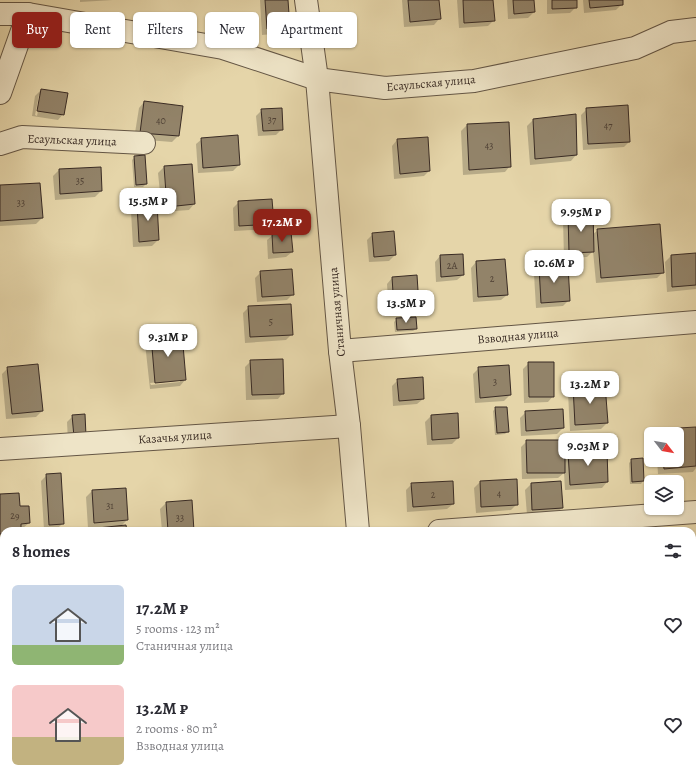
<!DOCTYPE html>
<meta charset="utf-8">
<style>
:root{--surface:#fff;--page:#f2f2f3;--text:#2b2b33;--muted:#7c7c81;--accent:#8f2418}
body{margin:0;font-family:Alegreya,serif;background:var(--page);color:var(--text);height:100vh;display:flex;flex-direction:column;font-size:15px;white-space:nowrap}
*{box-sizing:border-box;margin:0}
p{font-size:13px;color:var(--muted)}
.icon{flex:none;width:22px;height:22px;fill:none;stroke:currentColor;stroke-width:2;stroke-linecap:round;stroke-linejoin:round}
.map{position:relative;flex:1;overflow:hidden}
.drawer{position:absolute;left:0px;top:527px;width:696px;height:256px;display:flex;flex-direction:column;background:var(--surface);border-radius:12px 12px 0 0;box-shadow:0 1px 3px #0004}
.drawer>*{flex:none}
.banner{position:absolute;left:12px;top:12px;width:400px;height:36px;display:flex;gap:8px}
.needle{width:26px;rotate:121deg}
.controls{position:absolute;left:644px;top:427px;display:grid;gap:8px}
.controls a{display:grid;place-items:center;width:40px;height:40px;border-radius:6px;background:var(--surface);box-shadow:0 1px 3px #0004;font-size:20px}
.price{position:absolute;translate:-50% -34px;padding:0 9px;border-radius:8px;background:#fff;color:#222;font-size:13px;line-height:26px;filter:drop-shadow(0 1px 2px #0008)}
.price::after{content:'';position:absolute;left:50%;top:24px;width:12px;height:9px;margin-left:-6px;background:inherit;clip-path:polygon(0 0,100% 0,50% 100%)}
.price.active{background:var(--accent);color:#fff}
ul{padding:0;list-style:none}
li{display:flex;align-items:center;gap:12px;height:100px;padding:0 12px}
li span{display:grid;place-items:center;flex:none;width:112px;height:80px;border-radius:6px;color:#555}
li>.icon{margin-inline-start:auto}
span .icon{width:48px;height:48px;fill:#fffc;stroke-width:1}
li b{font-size:17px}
h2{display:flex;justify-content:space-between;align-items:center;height:48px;padding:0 12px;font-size:17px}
.pill{padding:0 14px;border-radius:6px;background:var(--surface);box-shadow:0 1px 3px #0004;font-size:14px;line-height:36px}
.pill.active{background:var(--accent);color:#fff}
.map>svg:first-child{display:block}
.shadow{fill:#0003;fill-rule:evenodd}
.building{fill:#928369;stroke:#392b24}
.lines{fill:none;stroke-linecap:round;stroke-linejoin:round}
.minor-casing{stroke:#645645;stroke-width:24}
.minor{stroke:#eee4c7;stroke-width:22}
.labels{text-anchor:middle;stroke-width:3.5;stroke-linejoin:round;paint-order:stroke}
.number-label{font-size:10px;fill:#4f4135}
.street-label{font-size:12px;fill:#392b24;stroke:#eee4c7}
</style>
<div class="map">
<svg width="696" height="783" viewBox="0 0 696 783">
<rect width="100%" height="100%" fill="#e5d5a9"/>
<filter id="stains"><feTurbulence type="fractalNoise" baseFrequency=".005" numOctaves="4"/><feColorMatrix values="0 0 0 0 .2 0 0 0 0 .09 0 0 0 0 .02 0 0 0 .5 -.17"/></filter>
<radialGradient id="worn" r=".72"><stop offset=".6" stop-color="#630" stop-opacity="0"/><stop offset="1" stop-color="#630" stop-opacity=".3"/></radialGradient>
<g class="shadow">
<path d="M80,0H113L80,2Z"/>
<path d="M260,0H287L289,28L283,33L262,35Z"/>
<path d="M402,0H438L439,19L434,25L404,27Z"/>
<path d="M457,0H492L494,20L488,26L459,28Z"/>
<path d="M507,0H533L534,12L528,18L508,19Z"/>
<path d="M547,0H576V7L570,13L547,14Z"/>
<path d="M583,0H622V4L616,10L584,13Z"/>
<path d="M41,90L63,114L58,120L32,116L35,96ZM39,95H41L37,116L35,115Z"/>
<path d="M144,102L178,136L172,142L134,139L139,108Z"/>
<path d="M587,109L629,142L624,147L583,150L581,115Z"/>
<path d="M262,110L282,129L276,135L258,136L256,116Z"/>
<path d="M533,120L576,155L571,161L530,165L527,126Z"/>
<path d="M467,125L510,166L505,172L463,175L461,131Z"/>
<path d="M202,139L239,165L233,171L198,173L196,144Z"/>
<path d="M397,140L429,171L424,176L394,179L392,146Z"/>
<path d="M135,157L146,184L143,187H134L132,160Z"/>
<path d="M191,165L194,204L189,210L162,212L158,173L164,167Z"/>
<path d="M100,168L101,191L95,197L55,200L53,176L59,170Z"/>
<path d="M0,186L42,218L36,224L0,226Z"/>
<path d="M239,202L273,224L267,229L234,231L233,208Z"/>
<path d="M156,204L158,240L152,246L133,247L131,211L137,205Z"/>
<path d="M568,215L592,235L598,230L663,272L657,278L596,283L593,251L587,257L564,258L563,220Z"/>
<path d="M373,234L395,255L389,261L369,262L367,240Z"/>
<path d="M273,235L292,252L286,257L268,259L267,240Z"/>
<path d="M696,254V289L667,292L665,262L671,256Z"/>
<path d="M440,256L463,275L457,280L436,282L435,262Z"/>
<path d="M476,262L507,295L501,300L473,302L471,268Z"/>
<path d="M540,268L569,300L563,306L536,308L534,274Z"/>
<path d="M261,272L293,294L287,300L257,302L255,278Z"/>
<path d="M392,278L418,306L412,312L389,313L387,284Z"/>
<path d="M249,307L292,334L286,340L245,343L243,313Z"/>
<path d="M397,319L416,329L413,331L395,332L394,322Z"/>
<path d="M151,337L185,380L180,386L150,389L145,343ZM180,380V382L151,385L150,383Z"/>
<path d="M251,361L283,393L278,399L246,400L245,367Z"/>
<path d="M529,363L553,396L548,402L524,403L523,369Z"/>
<path d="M8,368L42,411L36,417L6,419L2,374Z"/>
<path d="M479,368L510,395L504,401L475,403L473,374Z"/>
<path d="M398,380L423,399L417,404L393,406L392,386Z"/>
<path d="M573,387L607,423L601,429L570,431L568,393Z"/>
<path d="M496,408L508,431L505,434L495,435L493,411Z"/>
<path d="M526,412L563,428L557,434L521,436L520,418Z"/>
<path d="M457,414L458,438L452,444L427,445L425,422L431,416Z"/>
<path d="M73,416L85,436L68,442L67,422Z"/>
<path d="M696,428V468L693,472L658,474L657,460H677V434H658L662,430Z"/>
<path d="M527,441L564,458L569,453L606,451L607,482L602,488L565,490L564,473L558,478L522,479L521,447Z"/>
<path d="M632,460L643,481L641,484H630L629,463Z"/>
<path d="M47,475L63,523L57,529L44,530L41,481Z"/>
<path d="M480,482L517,504L511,510L476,513L474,488Z"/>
<path d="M560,482L562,508L556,513L527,515L525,490L531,484Z"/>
<path d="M412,484L453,504L447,509L407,512L406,490Z"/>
<path d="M92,491L127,520L120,527L126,531H88L103,529V527L88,528L86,497Z"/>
<path d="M0,495L19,507L29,523L23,528L20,529V531H4V538L0,539Z"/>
<path d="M166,503L193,531H162L160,509Z"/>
<path d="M692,541L696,549V576L692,580Z"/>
<path d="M0,616H4V640L0,644Z"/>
<path d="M0,688L4,700V722L0,726Z"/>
</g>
<g class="building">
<path d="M265,0H288L290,28L267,29Z"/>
<path d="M408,0H439L441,19L410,22Z"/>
<path d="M463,0H493L495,21L464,23Z"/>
<path d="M513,0H534L535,12L514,14Z"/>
<path d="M552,0H577V8L552,9Z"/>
<path d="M589,0H623V5L590,8Z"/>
<path d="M41,89L68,93L64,115L37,111Z"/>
<path d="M144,101L183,106L179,136L140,133Z"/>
<path d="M628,105L630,142L588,144L586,108Z"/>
<path d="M282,108L283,130L263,131L261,109Z"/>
<path d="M576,114L577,155L535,159L533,119Z"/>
<path d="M509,122L511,167L469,170L467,124Z"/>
<path d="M238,135L240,165L203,168L201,138Z"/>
<path d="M428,137L430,171L400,174L397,139Z"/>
<path d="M145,155L147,184L136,185L134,156Z"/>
<path d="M192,164L195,204L167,207L164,166Z"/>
<path d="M101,167L102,191L60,194L59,169Z"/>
<path d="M40,183L43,218L0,221V185Z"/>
<path d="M272,199L274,224L239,226L238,201Z"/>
<path d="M157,203L159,240L139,242L137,204Z"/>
<path d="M593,212L594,252L569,253L568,214Z"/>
<path d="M660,224L664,273L601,278L597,229Z"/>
<path d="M394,231L396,255L374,257L372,233Z"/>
<path d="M291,232L293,252L273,253L272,234Z"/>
<path d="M696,253V285L672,287L671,255Z"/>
<path d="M463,254L464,275L441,277L440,255Z"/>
<path d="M505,259L508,295L478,297L476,261Z"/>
<path d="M568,265L570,301L541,303L539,267Z"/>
<path d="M292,269L294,295L262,297L260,271Z"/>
<path d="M417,275L419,306L394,308L392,277Z"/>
<path d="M291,304L293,335L250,337L248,306Z"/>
<path d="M416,317L417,329L397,330L396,318Z"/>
<path d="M182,333L186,380L155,383L151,336Z"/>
<path d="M283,359L284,394L252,395L250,360Z"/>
<path d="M528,362H554V397H529Z"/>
<path d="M38,364L43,411L12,414L7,367Z"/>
<path d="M509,365L511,395L480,398L478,367Z"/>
<path d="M423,377L424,399L399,401L397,379Z"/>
<path d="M605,384L608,423L575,425L573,386Z"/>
<path d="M495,407H507L509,432L497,433Z"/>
<path d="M563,409L564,428L526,431L525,411Z"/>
<path d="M458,413L459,438L432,440L431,415Z"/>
<path d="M85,414L86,436L74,437L72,415Z"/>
<path d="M696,427V466L664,469L663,460H677V434H662L661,429Z"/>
<path d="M526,440H565V473H527Z"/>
<path d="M607,450L608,482L570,485L568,452Z"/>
<path d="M643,458L644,481L632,482L631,459Z"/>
<path d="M61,473L64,524L49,525L46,474Z"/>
<path d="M517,479L518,505L481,507L480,481Z"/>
<path d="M453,481L454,504L413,507L411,483Z"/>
<path d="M561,481L563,508L532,510L531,483Z"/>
<path d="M126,488L128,520L94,523L92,490Z"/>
<path d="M19,493L20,506H29L30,523L21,524V531H4V534H0V494Z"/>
<path d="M192,500L194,531H168L166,502Z"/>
<path d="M126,525L127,531H88V529Z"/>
<path d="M696,539V575H692V540Z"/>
<rect x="0" y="615" width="4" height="25"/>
<rect x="0" y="687" width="4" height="34"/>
</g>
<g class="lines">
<g class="minor-casing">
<g id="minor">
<path d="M306,0L317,79L340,351L349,426L358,531"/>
<path d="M0,14H28L223,48L317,79L385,88L474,81L635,48L671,32L696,29"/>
<path d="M0,93L28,14"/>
<path d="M0,144L22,137L144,143"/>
<path d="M340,351L696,322"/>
<path d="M0,449L349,426"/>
<path d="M439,531L696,512"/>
<path d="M692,718H696"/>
<path d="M0,764L4,763"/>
<path d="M351,783V779"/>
</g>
</g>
<use href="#minor" class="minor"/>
</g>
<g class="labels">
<g class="number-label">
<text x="272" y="123">37</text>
<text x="161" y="124">40</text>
<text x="608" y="129">47</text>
<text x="489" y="149">43</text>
<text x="80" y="184">35</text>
<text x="21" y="206">33</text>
<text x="452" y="269">2А</text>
<text x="492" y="282">2</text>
<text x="271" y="325">5</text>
<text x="495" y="385">3</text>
<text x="499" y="497">4</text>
<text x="433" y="498">2</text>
<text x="110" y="509">31</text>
<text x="15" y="519">29</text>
<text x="180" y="521">33</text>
</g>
<g class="street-label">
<text transform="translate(431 83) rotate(-5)" y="4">Есаульская улица</text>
<text transform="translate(72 140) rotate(2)" y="4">Есаульская улица</text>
<text transform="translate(337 312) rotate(-95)" y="4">Станичная улица</text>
<text transform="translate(518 336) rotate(-5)" y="4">Взводная улица</text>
<text transform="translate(175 437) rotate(-4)" y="4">Казачья улица</text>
</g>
</g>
<rect width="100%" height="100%" filter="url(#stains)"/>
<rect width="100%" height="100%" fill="url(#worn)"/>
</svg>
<div class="controls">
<a><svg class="needle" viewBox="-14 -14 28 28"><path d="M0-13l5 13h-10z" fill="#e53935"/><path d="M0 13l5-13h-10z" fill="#7c7c81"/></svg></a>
<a><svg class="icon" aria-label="layers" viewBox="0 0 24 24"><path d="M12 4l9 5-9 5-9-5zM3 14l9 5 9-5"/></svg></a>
</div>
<b class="price" style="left:148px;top:222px">15.5M ₽</b>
<b class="price" style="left:581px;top:233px">9.95M ₽</b>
<b class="price active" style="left:282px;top:243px">17.2M ₽</b>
<b class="price" style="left:554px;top:284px">10.6M ₽</b>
<b class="price" style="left:406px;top:324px">13.5M ₽</b>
<b class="price" style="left:168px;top:358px">9.31M ₽</b>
<b class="price" style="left:590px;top:405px">13.2M ₽</b>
<b class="price" style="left:588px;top:467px">9.03M ₽</b>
<div class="banner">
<a class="pill active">Buy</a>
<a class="pill">Rent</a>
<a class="pill">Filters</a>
<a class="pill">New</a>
<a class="pill">Apartment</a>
</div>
<section class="drawer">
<h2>8 homes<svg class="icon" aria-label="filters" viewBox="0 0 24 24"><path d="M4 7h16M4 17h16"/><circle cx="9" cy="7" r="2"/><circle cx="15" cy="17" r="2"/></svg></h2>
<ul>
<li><span style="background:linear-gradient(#c9d6e8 75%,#8fb573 0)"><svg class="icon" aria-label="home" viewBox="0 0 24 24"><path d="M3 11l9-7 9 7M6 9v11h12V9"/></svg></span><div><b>17.2M ₽</b><p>5 rooms · 123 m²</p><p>Станичная улица</p></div><svg class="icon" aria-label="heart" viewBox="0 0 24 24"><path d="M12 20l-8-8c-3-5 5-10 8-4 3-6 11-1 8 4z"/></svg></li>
<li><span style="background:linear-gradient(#f6c9c9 65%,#c2b280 0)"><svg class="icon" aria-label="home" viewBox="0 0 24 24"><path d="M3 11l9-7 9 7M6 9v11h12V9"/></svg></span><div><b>13.2M ₽</b><p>2 rooms · 80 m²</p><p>Взводная улица</p></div><svg class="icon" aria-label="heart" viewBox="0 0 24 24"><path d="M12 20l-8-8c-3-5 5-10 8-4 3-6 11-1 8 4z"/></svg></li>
</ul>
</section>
</div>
